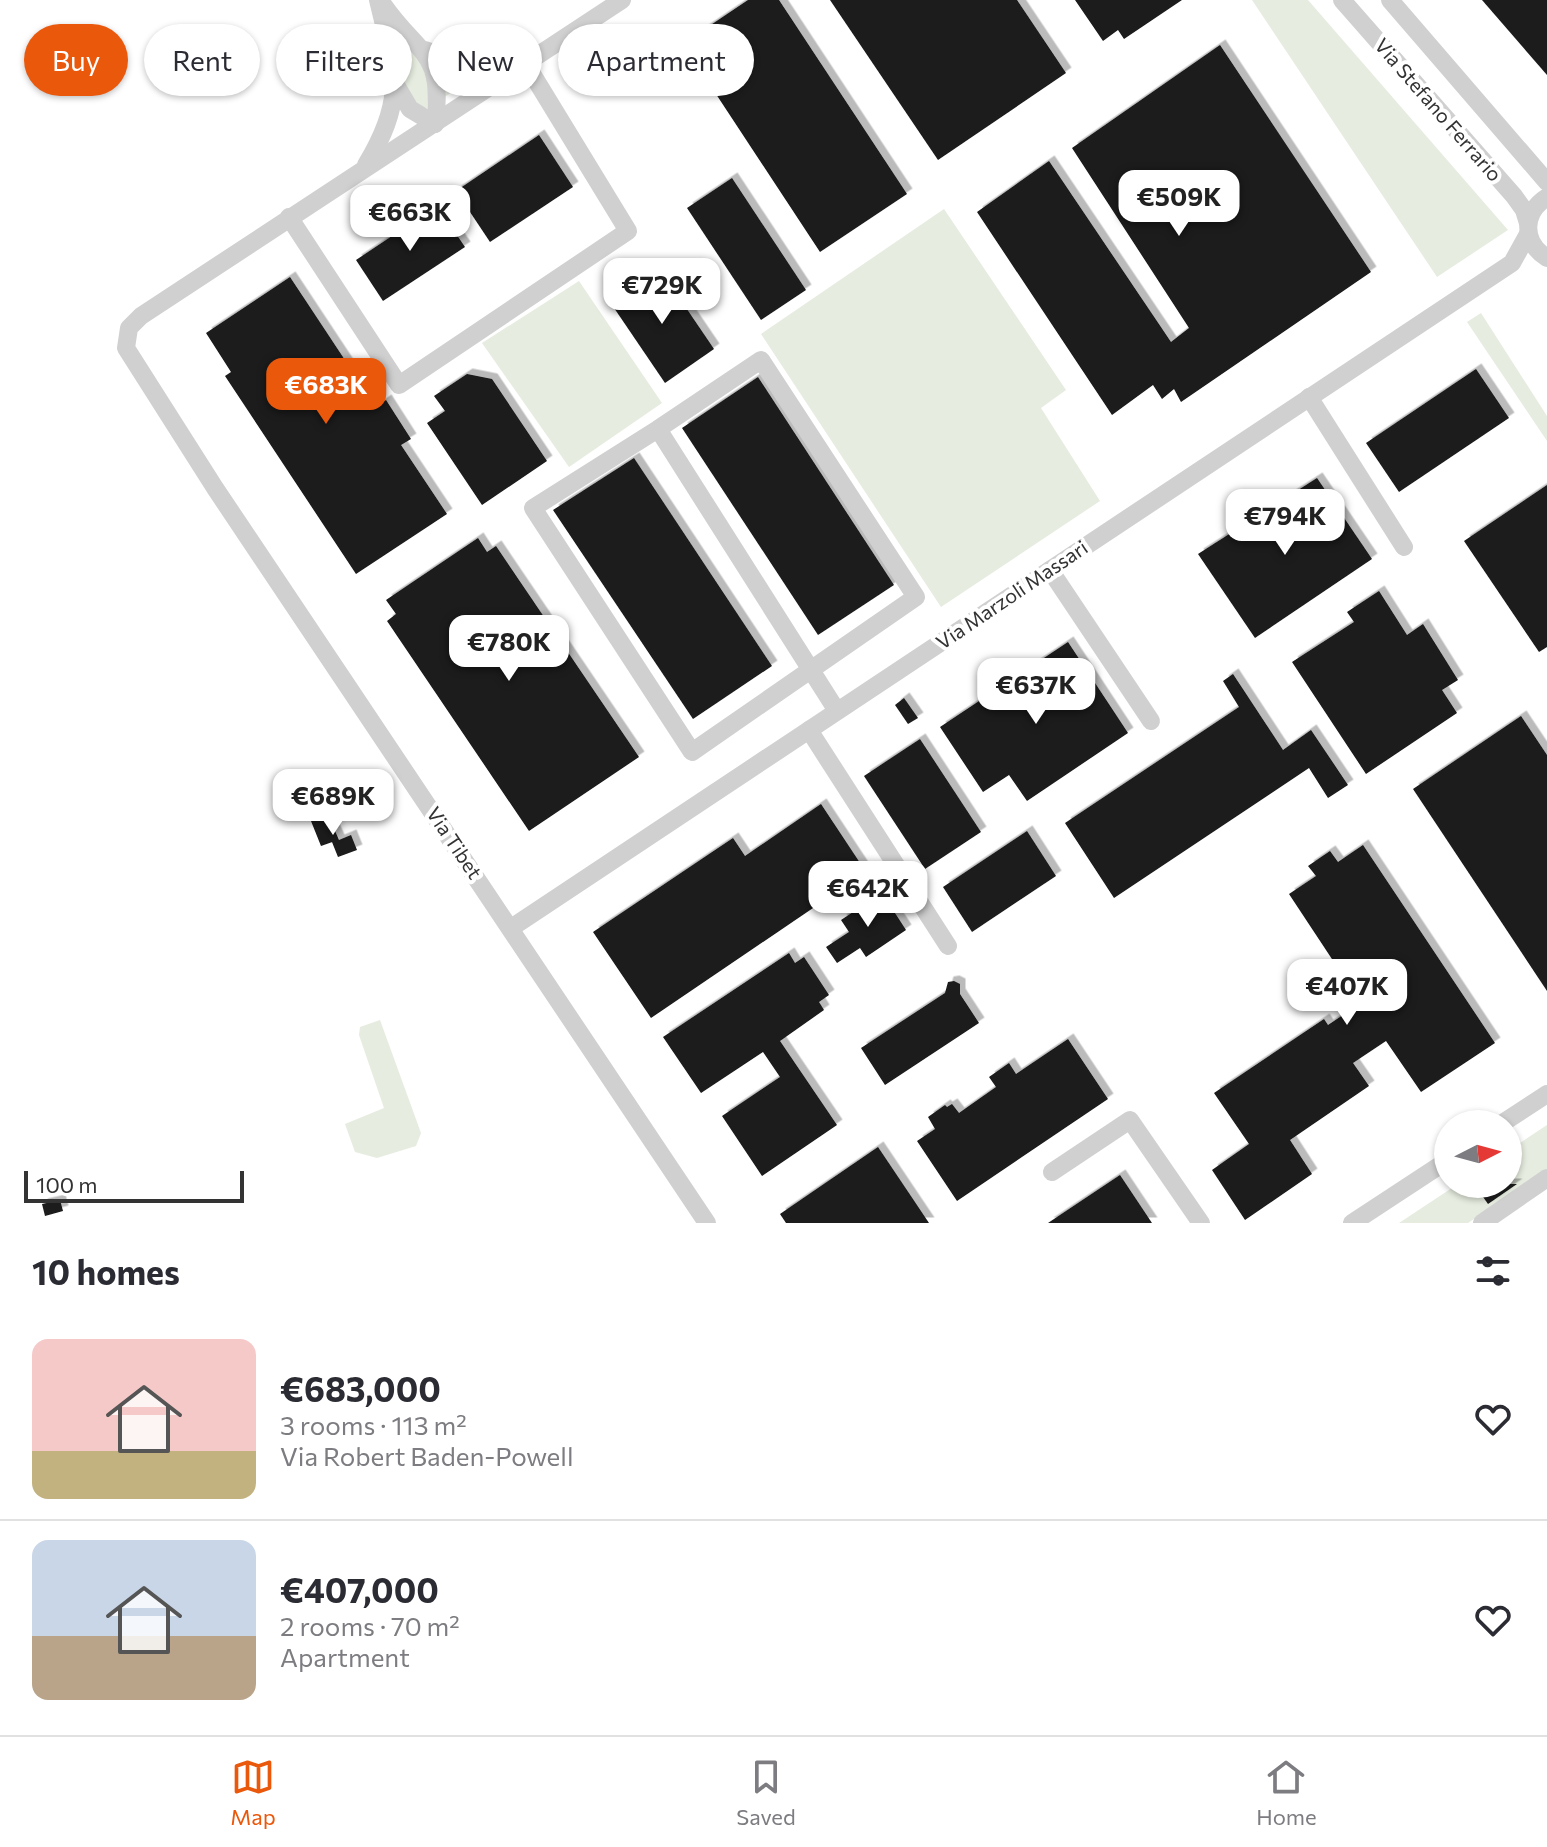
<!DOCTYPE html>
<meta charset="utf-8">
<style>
:root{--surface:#fff;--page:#f7f7f7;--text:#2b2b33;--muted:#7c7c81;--line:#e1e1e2;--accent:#ea580c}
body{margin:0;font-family:Commissioner,sans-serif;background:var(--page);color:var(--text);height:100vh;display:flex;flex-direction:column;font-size:30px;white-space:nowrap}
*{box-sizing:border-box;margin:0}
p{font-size:26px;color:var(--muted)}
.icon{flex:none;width:44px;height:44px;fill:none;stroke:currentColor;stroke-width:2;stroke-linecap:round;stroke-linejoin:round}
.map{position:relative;height:1223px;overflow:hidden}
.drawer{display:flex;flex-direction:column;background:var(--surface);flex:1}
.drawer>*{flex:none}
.banner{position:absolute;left:24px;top:24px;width:800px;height:72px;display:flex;gap:16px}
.needle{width:52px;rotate:84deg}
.controls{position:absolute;left:1434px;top:1110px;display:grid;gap:16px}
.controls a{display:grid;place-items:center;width:88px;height:88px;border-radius:50%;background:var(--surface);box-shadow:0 2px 6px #0004;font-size:40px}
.scale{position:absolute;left:24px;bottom:20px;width:220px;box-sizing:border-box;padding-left:8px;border:4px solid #333;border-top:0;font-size:22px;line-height:28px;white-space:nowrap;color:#333;-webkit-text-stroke:6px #fff;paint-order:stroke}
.price{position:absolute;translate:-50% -68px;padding:0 18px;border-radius:16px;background:#fff;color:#222;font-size:26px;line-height:52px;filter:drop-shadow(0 2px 4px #0008)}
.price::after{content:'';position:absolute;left:50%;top:48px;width:24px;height:18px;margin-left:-12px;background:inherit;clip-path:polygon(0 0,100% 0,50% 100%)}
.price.active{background:var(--accent);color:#fff}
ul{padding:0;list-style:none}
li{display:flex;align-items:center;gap:24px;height:200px;padding:0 32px}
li+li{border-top:2px solid var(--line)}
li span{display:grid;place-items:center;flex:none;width:224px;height:160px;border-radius:16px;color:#555}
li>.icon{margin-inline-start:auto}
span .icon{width:96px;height:96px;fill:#fffc;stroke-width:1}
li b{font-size:34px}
h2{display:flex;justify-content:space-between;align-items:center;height:96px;padding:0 32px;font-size:34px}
.chip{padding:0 28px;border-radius:36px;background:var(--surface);box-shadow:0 2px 6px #0004;font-size:28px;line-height:72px}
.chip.active{background:var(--accent);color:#fff}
.dock{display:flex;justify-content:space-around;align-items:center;height:112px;border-top:2px solid var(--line);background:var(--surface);font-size:22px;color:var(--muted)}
.dock a{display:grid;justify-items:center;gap:4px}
.dock .active{color:var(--accent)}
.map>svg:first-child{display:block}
.green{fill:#e6ecdf}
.building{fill:#1a1a1a;filter:url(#shadow)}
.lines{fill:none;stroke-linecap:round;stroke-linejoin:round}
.minor{stroke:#d0d0d0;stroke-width:18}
.labels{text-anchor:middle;stroke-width:8;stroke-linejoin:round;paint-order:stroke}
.street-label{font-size:20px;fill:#333;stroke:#fff}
</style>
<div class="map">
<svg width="1547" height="1223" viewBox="0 0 1547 1223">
<defs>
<filter id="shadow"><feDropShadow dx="5.5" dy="-5.5" stdDeviation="0" flood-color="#0004"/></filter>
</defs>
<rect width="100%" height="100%" fill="#fff"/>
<g class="green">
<path d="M1252,0H1308L1508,230L1437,277Z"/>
<path d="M394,29L431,75L427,108L422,109L403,92Z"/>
<path d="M435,60L487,69L440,100Z"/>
<path d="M944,209L1066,390L1041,408L1100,501L941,607L761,334Z"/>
<path d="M579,281L662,403L569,467L482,343Z"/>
<path d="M1481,313L1547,416V441L1467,322Z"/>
<path d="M380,1020L421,1133L416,1146L377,1158L355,1152L345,1124L384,1108L359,1035L360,1027Z"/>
<path d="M1547,1125V1170L1468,1223H1399L1458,1184H1508V1151Z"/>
</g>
<g class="building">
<path d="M748,0H779L907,194L820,252L689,53L696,48L690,39Z"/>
<path d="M830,0H1017L1066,73L938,160Z"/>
<path d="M1075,0H1182L1124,39L1118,30L1103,41Z"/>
<path d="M1482,0H1547V75Z"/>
<path d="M1220,45L1371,272L1181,402L1174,389L1162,399L1153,385L1112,415L977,212L1049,161L1171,342L1189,328L1072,148Z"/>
<path d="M539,135L573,187L490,242L456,191Z"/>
<path d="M732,178L806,290L761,320L687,208Z"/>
<path d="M437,206L465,247L383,301L356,260Z"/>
<path d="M659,268L714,349L665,383L610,302Z"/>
<path d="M290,277L376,407L386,400L411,439L401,445L447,514L356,574L225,376L231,372L206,333Z"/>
<path d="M1476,369L1509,418L1399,492L1366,443Z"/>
<path d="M467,374L492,379L547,461L482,505L427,423L445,411L434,396Z"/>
<path d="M758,377L894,585L818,635L682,428Z"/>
<path d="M634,458L772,666L693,719L553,510Z"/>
<path d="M1317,478L1372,559L1255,638L1198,554Z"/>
<path d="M1547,485V647L1539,652L1464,541Z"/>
<path d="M478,538L487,552L496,546L639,757L529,831L387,621L396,614L386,600Z"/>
<path d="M1379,591L1407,635L1423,624L1458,680L1442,690L1457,713L1366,774L1292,662L1354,622L1347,612Z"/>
<path d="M1068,642L1128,733L1027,801L1009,775L983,792L940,727Z"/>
<path d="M1233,674L1283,750L1311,730L1348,785L1328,798L1309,768L1114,898L1065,823L1239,707L1223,681Z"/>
<path d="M904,698L918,718L908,724L895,705Z"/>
<path d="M1521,716L1547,755V991L1413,789Z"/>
<path d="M920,739L981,832L925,869L864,776Z"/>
<path d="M821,804L866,872L651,1018L593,932L733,838L745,856Z"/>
<path d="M328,815L339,840L351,835L357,850L338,857L332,842L338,840L321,846L311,821Z"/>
<path d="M1027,831L1056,876L972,932L943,887Z"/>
<path d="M1363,845L1495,1043L1421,1092L1386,1041L1353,1063L1369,1086L1290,1140L1312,1174L1245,1220L1212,1170L1249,1144L1214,1093L1324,1019L1328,1025L1361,1003L1289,894L1316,876L1308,866L1330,851L1338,862Z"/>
<path d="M882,893L906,930L866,957L860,948L837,963L826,947L849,932L841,920Z"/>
<path d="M789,953L795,963L804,957L829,995L819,1002L824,1010L780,1041L837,1125L762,1176L722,1116L780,1077L763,1052L701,1093L663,1037Z"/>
<path d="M954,981L960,984V994L979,1023L885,1085L861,1048L945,993L948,982Z"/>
<path d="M1068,1039L1108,1099L957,1201L917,1141L935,1129L928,1117L945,1105L947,1107L952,1104L959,1113L996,1087L989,1077L1009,1063L1016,1074Z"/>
<path d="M878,1147L929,1223H786L780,1214Z"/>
<path d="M1120,1175L1152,1223H1048Z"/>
<path d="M1496,1184H1517L1488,1204L1481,1194Z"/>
<path d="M60,1200L63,1211L45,1216L42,1204Z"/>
</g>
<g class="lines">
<g class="minor">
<path d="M622,0L141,316L129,328L126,348L215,488L707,1223"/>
<path d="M1342,0L1514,196L1524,210L1528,223"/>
<path d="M1390,0L1547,182"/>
<path d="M382,3C419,57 444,49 435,124"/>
<path d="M425,50L469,65L523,64"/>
<path d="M396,85L410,109L435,124"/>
<path d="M366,165C407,97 395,72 378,0"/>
<path d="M1547,197C1522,213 1522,242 1547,258"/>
<path d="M289,217L399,385L628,231L526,64"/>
<path d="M1309,397L1404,547"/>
<path d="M658,429L761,360L916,597L692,752L533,508L658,429L837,711"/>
<path d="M1050,570L1151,721"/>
<path d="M809,730L948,946"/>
<path d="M511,928L1512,263L1528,234"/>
<path d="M1501,1124L1547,1094"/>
<path d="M1052,1172L1130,1120L1201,1223"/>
<path d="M1352,1223L1448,1160"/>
<path d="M1482,1223L1547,1178"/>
</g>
</g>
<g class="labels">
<g class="street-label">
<text transform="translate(1438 110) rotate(49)" y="7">Via Stefano Ferrario</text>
<text transform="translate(1012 595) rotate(-34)" y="7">Via Marzoli Massari</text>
<text transform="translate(454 843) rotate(56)" y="7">Via Tibet</text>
</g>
</g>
</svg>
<div class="controls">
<a><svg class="needle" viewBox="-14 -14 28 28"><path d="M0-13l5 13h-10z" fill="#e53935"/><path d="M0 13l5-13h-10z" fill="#7c7c81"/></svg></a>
</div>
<div class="scale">100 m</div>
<b class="price" style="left:1179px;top:238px">€509K</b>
<b class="price" style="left:410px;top:253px">€663K</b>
<b class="price" style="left:662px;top:326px">€729K</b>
<b class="price active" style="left:326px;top:426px">€683K</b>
<b class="price" style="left:1285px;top:557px">€794K</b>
<b class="price" style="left:509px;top:683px">€780K</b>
<b class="price" style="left:1036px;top:726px">€637K</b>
<b class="price" style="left:333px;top:837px">€689K</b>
<b class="price" style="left:868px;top:929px">€642K</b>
<b class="price" style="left:1347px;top:1027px">€407K</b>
<div class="banner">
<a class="chip active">Buy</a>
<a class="chip">Rent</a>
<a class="chip">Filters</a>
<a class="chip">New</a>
<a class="chip">Apartment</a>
</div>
</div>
<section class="drawer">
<h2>10 homes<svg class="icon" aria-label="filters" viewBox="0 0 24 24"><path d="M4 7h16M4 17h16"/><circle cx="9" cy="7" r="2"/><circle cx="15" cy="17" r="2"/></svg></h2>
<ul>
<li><span style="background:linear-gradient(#f6c9c9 70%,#c2b280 0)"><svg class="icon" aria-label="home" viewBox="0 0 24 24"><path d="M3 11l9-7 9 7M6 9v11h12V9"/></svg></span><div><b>€683,000</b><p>3 rooms · 113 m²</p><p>Via Robert Baden-Powell</p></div><svg class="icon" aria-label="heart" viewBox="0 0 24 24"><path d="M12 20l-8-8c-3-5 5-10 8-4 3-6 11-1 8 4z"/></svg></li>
<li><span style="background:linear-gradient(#c9d6e8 60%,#b9a48a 0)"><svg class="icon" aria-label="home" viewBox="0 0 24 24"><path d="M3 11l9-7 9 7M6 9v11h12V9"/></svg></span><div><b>€407,000</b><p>2 rooms · 70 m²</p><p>Apartment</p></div><svg class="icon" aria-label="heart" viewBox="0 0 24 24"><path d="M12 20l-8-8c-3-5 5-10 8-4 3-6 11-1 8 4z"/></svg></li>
</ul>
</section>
<nav class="dock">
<a class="active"><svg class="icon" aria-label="map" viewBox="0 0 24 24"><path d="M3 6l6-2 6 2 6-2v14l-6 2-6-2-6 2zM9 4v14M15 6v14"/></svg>Map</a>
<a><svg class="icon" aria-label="saved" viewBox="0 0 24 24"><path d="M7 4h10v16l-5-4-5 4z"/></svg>Saved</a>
<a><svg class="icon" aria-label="home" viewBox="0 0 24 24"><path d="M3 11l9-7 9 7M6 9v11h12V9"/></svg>Home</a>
</nav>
